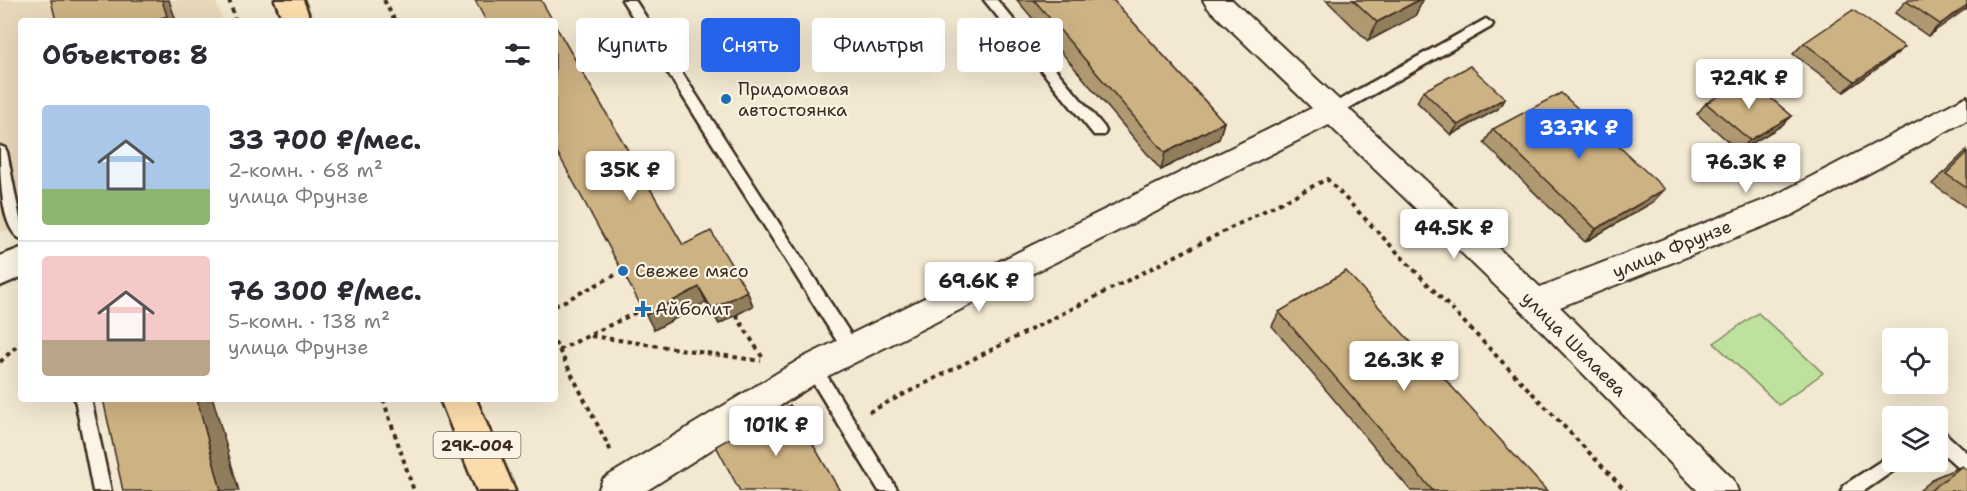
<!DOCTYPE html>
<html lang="ru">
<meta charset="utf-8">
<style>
:root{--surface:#fff;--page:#f2f2f3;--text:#2b2b33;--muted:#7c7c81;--line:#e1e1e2;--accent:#2563eb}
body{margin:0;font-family:"Shantell Sans",sans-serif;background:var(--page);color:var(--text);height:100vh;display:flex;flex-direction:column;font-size:22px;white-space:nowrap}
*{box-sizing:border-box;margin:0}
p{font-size:20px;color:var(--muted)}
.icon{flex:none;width:33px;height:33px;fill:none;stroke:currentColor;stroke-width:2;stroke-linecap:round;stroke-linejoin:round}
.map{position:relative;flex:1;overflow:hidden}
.side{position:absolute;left:18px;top:18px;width:540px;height:384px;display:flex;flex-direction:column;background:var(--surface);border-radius:6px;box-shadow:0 6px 24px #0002}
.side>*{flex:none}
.hud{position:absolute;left:576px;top:18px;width:570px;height:54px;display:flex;gap:12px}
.tools{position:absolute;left:1882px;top:328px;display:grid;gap:12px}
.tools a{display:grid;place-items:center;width:66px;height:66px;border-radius:6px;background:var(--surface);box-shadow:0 6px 24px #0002;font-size:30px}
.price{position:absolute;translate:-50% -51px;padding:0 14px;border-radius:6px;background:#fff;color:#222;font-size:20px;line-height:39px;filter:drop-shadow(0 2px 3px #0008)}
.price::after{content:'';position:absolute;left:50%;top:36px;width:18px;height:14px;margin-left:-9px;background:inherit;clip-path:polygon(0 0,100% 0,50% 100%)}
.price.active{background:var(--accent);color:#fff}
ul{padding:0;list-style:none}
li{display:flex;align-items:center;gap:18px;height:150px;padding:0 24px}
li+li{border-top:2px solid var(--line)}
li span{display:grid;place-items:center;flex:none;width:168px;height:120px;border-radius:6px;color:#555}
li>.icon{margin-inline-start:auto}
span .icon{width:72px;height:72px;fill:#fffc;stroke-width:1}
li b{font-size:26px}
h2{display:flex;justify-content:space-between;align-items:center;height:72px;padding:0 24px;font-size:26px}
.chip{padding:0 21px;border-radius:6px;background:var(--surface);box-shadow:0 6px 24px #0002;font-size:21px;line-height:54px}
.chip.active{background:var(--accent);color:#fff}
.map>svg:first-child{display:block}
.built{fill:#e8d8ba}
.green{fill:#bee29d;stroke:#7c865e;stroke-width:1.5}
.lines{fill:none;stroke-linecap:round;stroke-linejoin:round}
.service-casing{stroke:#3b2a1e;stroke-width:5}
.minor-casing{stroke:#3b2a1e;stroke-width:4}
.tertiary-casing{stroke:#3b2a1e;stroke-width:5}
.primary-casing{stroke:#3b2a1e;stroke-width:5}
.path{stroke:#3b2a1e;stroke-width:4;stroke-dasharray:4.5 4.5;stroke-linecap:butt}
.service{fill:#fcf5e5;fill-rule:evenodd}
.minor{fill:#fcf5e5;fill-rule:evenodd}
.tertiary{fill:#fcf5e5;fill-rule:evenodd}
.primary{fill:#fcdcac;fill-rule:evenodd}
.wall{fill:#b09971;stroke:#3b2a1e;stroke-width:1.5}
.shaded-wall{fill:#907d5c;stroke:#3b2a1e;stroke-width:1.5}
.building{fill:#cdb283;stroke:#3b2a1e;stroke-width:1.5}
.poi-dot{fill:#1f6fb2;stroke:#fcf5e5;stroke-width:2}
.labels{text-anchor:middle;stroke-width:4.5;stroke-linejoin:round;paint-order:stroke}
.shield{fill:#fcf5e5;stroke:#75675a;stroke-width:1.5}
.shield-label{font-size:16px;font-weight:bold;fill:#3b2a1e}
.poi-label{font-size:18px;fill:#3b2a1e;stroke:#fcf5e5;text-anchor:start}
.street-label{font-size:18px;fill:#3b2a1e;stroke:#fcf5e5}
</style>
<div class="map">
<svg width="1967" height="491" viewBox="0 0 1967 491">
<rect width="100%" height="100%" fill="#f3e8d1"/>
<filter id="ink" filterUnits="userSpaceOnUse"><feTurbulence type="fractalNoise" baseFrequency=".0167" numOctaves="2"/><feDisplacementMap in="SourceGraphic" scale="12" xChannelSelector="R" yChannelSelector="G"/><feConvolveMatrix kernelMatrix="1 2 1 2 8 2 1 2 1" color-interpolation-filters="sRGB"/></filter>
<g filter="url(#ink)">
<path class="built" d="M0,0H215L223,21H21V225L0,233Z"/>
<path class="green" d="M1758,313L1823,373L1779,405L1714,343Z"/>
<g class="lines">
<g class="service-casing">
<g id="service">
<path d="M622,0H635L857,344L859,349L857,354L851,356L845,354Z"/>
<path d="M984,0H997L1104,127L1106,131L1104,135H1094Z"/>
<path d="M1486,19L1493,24L1491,27L1337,115H1327L1325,111L1327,107Z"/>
<path d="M0,146L5,148L7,152L21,224V239C0,230 0,170 0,146Z"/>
<path d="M813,361L819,363L898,491H879L807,373L805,368L807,363Z"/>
<path d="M75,399H91L111,491H93Z"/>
<path d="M1938,430L1944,432L1967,453V472L1961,470L1938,449Z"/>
<path d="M1893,453V462H1901L1899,467L1864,491H1841L1844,485Z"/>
</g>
</g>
<g class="minor-casing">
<path id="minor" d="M1203,0H1232L1540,287L1772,197L1967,96V120L1792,215L1560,307L1733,479L1738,491H1698L1524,313L1329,125L824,378L646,491H598L603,479L802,358L1312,108L1207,7Z"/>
</g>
<g class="tertiary-casing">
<path id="tertiary" d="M21,248V277L0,286V256Z"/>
</g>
<g class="primary-casing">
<g id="primary">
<path d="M275,0H303L311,21H283Z"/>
<path d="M440,399H476L515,491H477Z"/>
</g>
</g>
<g class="path">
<path d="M229,0L236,21"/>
<path d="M384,0L395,21"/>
<path d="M555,306L623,271"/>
<path d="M736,315L764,360"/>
<path d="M591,336L761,361"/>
<path d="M555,342L612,453"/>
<path d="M559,350L643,309"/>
<path d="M0,362L21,342"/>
<path d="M383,399L414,491"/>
<path d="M869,412L1327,179L1626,491"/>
</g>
<use href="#service" class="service"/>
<use href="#minor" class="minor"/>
<use href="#tertiary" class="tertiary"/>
<use href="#primary" class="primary"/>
</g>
<g class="wall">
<path d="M1017,0H1113L1224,122L1219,139L1161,170Z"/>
<path d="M1326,0H1423L1415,16L1368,41Z"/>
<path d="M1967,0L1928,36L1895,13L1906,1Z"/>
<path d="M1804,43L1892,58L1844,92L1793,54Z"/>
<path d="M1423,91L1505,98L1498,109L1451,135L1417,102Z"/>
<path d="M1706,103L1792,116L1781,126L1739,151L1697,114Z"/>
<path d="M1493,129L1653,202L1585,242L1484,143Z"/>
<path d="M1967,150V208L1932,184Z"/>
<path d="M683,245L747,291L753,306L719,324L706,302L654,330Z"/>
<path d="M1279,312L1547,491H1411L1272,326Z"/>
<path d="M1962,466L1967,491H1919L1936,477Z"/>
</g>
<g class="shaded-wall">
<path d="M162,0H169L176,21H152Z"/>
<path d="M1419,0H1423L1415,16L1368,41L1377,22Z"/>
<path d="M1967,5V8L1928,36L1940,24Z"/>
<path d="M1905,47L1892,58L1844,92L1855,81Z"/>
<path d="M1505,98L1498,109L1451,135L1458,125Z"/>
<path d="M1792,116L1781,126L1739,151L1750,140Z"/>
<path d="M1224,122L1219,139L1161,170L1165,153Z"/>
<path d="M1665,189L1653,202L1585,242L1596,229Z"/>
<path d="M699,287L706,302L654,330L646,315Z"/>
<path d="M747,291L753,306L719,324L712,309Z"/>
<path d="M197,399H213L239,491H221Z"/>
</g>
<g class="building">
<path d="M51,0H162L167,16L152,21H56Z"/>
<path d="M475,0H541L553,21H486Z"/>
<path d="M1034,0H1113L1224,122L1165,153Z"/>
<path d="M1353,0H1419L1377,22Z"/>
<path d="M1909,0H1967V5L1940,24L1906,1Z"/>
<path d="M1853,10L1905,47L1855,81L1804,43Z"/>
<path d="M555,25L683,245L711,231L747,291L712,309L699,287L646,315L555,148Z"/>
<path d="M1470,66L1505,98L1458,125L1423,91Z"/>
<path d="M1748,79L1792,116L1750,140L1706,103Z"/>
<path d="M1561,93L1665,189L1596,229L1493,129Z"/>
<path d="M1967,153V188L1946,174Z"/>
<path d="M1346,271L1547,491H1433L1279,312Z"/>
<path d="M103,399H197L221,491H123Z"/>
<path d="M790,405L840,491H740L716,446Z"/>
<path d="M1962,466L1967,470V491H1930Z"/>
</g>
</g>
<g class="poi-dot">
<circle cx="726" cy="99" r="6"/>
<circle cx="623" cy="271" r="6"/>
<path d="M640 300h6v6h6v6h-6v6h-6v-6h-6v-6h6z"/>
</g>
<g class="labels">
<rect class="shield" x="433.5" y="432" width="87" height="26" rx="4.5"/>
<g class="shield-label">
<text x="477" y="451">29К-004</text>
</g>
<g class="poi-label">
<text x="738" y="95">Придомовая<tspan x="738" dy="21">автостоянка</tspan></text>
<text x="635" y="277">Свежее мясо</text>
<text x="655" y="315">Айболит</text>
</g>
<g class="street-label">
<text transform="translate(1672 249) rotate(-22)" y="6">улица Фрунзе</text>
<text transform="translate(1574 344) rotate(45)" y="6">улица Шелаева</text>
</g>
</g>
</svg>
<div class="tools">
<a><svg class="icon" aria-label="locate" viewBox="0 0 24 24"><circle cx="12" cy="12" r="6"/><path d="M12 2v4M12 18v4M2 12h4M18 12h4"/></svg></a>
<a><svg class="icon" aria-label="layers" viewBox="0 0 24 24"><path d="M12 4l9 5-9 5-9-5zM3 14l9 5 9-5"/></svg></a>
</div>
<b class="price" style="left:1749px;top:110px">72.9K ₽</b>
<b class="price active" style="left:1579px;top:160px">33.7K ₽</b>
<b class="price" style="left:1746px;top:194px">76.3K ₽</b>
<b class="price" style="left:630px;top:202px">35K ₽</b>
<b class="price" style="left:1454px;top:260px">44.5K ₽</b>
<b class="price" style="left:979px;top:313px">69.6K ₽</b>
<b class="price" style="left:1404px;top:392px">26.3K ₽</b>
<b class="price" style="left:776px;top:457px">101K ₽</b>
<div class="hud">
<a class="chip">Купить</a>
<a class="chip active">Снять</a>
<a class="chip">Фильтры</a>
<a class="chip">Новое</a>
</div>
<section class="side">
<h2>Объектов: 8<svg class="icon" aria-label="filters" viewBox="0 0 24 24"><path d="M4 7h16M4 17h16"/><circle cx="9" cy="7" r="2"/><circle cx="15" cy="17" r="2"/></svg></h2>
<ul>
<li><span style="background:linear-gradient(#a9c7e8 70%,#8fb573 0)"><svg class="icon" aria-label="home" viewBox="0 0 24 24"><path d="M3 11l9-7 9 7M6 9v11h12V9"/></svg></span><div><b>33 700 ₽/мес.</b><p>2-комн. · 68 m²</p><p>улица Фрунзе</p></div></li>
<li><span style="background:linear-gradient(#f6c9c9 70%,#b9a48a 0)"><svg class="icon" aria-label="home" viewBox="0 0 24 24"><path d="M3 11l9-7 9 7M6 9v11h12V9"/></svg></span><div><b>76 300 ₽/мес.</b><p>5-комн. · 138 m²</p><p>улица Фрунзе</p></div></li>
</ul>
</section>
</div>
